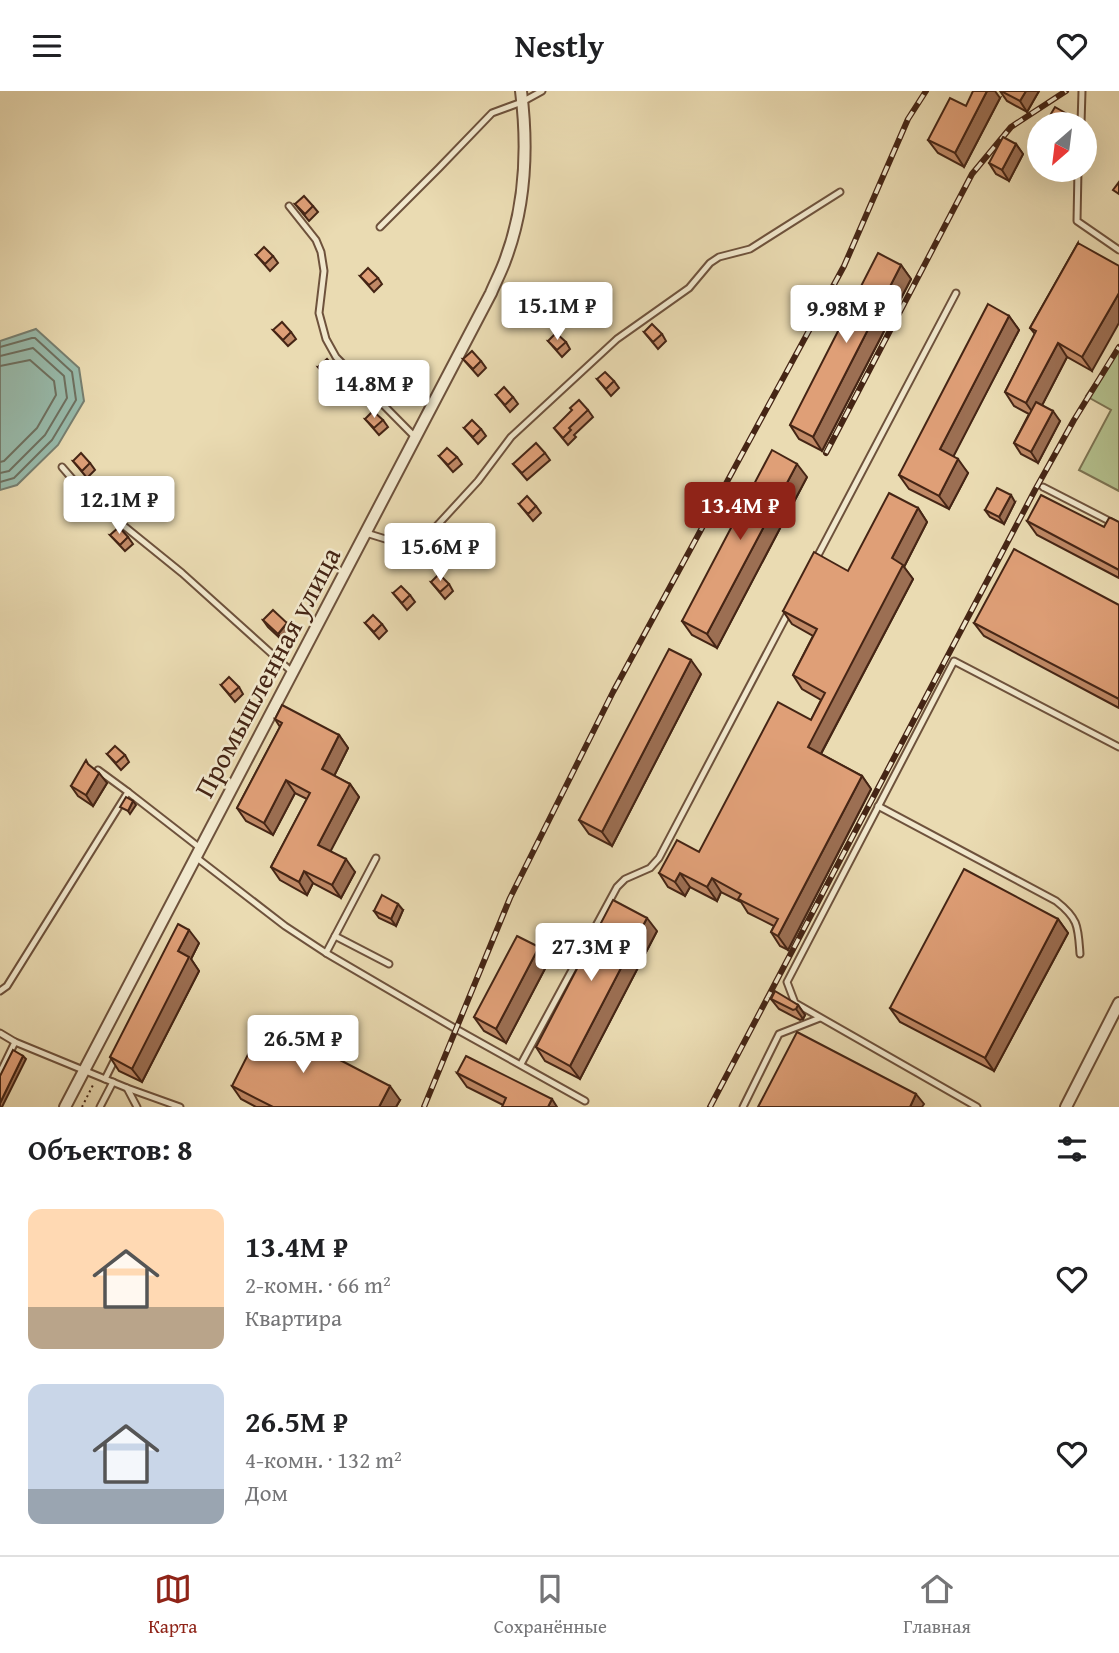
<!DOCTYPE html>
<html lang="ru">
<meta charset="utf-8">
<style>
:root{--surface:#fff;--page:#f2f2f2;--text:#202124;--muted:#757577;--line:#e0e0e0;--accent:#8f2418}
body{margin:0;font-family:"Gentium Book Plus",serif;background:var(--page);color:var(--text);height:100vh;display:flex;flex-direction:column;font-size:26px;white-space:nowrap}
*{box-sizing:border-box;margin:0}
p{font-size:23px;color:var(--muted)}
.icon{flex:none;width:38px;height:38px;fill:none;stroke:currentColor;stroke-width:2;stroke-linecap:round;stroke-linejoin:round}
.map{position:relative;height:1016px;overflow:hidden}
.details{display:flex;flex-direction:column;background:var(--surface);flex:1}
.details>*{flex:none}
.needle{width:46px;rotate:208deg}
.fabs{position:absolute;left:1027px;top:21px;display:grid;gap:14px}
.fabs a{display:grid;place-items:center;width:70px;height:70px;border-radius:50%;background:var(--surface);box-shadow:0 7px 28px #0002;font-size:35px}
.price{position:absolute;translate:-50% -60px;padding:0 16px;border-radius:7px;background:#fff;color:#222;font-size:23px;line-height:46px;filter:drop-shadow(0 2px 4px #0008)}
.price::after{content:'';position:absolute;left:50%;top:42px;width:21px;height:16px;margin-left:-10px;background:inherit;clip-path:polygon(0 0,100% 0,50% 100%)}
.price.current{background:var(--accent);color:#fff}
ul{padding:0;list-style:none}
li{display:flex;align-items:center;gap:21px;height:175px;padding:0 28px}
li span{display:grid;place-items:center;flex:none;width:196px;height:140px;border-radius:14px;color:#555}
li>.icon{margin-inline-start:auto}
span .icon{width:84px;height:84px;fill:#fffc;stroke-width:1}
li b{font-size:30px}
h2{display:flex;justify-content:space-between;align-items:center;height:84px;padding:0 28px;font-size:30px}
header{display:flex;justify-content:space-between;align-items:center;height:91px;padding:0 28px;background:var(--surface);font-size:32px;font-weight:600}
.tab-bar{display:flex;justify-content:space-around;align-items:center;height:98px;border-top:2px solid var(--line);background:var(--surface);font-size:19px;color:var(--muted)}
.tab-bar a{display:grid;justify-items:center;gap:4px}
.tab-bar .current{color:var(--accent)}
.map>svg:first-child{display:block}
.green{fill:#b4c18e;stroke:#7c7352;stroke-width:2}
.water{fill:#98bbac;stroke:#777f70;stroke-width:2}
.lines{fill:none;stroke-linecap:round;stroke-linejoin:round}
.shore{stroke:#6e7060;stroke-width:2}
.service-casing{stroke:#6e523c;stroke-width:9}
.minor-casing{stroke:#6e523c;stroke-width:14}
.path{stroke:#452515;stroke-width:2;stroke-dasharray:2 3.5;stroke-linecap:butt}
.service{stroke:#f1e8cd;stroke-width:5}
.minor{stroke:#f1e8cd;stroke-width:10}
.rail-casing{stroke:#452515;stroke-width:6}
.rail{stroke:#f1e8cd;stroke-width:3.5;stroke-dasharray:10;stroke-linecap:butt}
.wall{fill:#c08966;stroke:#452515;stroke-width:2}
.shaded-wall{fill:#9c6f53;stroke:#452515;stroke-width:2}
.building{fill:#df9f77;stroke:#452515;stroke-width:2}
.labels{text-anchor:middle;stroke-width:5;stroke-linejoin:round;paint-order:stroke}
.street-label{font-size:28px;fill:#452515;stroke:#f1e8cd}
</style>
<header><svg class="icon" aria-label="menu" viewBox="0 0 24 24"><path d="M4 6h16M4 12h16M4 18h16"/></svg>Nestly<svg class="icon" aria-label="heart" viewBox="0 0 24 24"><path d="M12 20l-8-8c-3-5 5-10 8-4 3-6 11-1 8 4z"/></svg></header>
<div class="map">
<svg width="1119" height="1016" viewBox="0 0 1119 1016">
<rect width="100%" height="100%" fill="#eadbb2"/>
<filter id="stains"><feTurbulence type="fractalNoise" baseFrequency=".00286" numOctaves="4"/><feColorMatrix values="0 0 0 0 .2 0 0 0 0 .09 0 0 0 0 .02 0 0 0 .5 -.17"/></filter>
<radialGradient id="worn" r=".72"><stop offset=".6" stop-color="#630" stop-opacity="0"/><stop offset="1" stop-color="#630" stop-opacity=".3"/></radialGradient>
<path class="green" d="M1119,257V400L1079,379L1111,319L1086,305Z"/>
<path class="water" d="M36,238L79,277L84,310L58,354L17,394L0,399V250Z"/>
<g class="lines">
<g class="shore">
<path d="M0,256L32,247H35L72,281L76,309L52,349L14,387L0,391"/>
<path d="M0,265L33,257L64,285L67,307L45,344L9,380L0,382"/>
<path d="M0,275L30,269L54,290L56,304L37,337L4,370L0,371"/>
</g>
<g class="service-casing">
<g id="service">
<path d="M1081,33L1082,0"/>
<path d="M1078,79L1077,130L1119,159"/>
<path d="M289,115L316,149L321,161L324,180L319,222L326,248L336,266L416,347"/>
<path d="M380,136L439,77L492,22L522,11L542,0"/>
<path d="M62,376L87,405L182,482L292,581"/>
<path d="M1043,396L1119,435"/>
<path d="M366,442L408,455H415L422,451L478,390L511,346L617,248L689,197L710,172L719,166L750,158L840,101"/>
<path d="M816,468L956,202"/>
<path d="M98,679L128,701"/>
<path d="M878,715L1056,810C1079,828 1078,836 1080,863"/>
<path d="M197,767L285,835L326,862L456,938L585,1010"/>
<path d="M335,845L389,873"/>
<path d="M326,862L376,767"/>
<path d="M0,900L7,895L128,701L200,757"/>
<path d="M0,942L15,951"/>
<path d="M521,973L617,796L625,788L650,777L659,767L789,520"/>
<path d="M0,982L15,951L127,997L180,1016"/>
<path d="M105,988L116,966"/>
<path d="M127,997L137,1016"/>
<path d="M100,1016L113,991"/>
<path d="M743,1016L779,943L820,927"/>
<path d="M977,1016L795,912L787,891L954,570L1119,656"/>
</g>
</g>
<g class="minor-casing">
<g id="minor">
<path d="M65,1016L491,202C496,190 502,179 506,167C526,113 528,56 521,0"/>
<path d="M1066,1016L1119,912"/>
</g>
</g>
<path class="path" d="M82,1016L94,992"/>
<use href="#service" class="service"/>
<use href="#minor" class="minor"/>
<g class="rail-casing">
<g id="rail">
<path d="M826,362L972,83L1011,36L1066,0"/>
<path d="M424,1016L510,807L613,601L844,175L908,28L926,0"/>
<path d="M710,1016L1035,399L1074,329L1119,256"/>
</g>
</g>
<use href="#rail" class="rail"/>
</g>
<g class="wall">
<path d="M1000,0H1039L1027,21L1007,10Z"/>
<path d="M1000,7L964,76L938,62L928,49Z"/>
<path d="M1016,53L1023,63L1009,90L996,83L989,72Z"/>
<path d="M295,113L313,115L318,121L309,130Z"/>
<path d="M1078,152L1092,280L1067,266L1042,314L1060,330L1038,372L1021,363L1014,352L1029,323L1014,315L1005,301L1035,243L1030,237Z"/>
<path d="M256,164L273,165L278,172L270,180Z"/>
<path d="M901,174L911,188L822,360L799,348L790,334Z"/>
<path d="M360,185L378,187L382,193L374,201Z"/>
<path d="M561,209L578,211L583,218L575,226Z"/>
<path d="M1009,225L1019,239L953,365L968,382L949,418L909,398L899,384Z"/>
<path d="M273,239L291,241L296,248L288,255Z"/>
<path d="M644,241L662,243L666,250L658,258Z"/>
<path d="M548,250L566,251L570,258L562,266Z"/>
<path d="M463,268L481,270L486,277L478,285Z"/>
<path d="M318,276L336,278L341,284L332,292Z"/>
<path d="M597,288L614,290L619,297L611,305Z"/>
<path d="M496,304L513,306L518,313L510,321Z"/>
<path d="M588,319L593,326L574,344L576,346L568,354L554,337Z"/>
<path d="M365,328L383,329L388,336L379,344Z"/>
<path d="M464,337L481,338L486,345L478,353Z"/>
<path d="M545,362L550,369L527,389L513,373Z"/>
<path d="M439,365L457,366L462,373L453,381Z"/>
<path d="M73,370L90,372L95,379L87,387Z"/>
<path d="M807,386L717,557L692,544L682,530Z"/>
<path d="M1015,411L1004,433L990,426L985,419Z"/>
<path d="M519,413L536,415L541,422L533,430Z"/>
<path d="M918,417L927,431L904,476L913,488L821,663L862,685L871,698L788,859L780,855L771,841L774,835L748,822L741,811L721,801L717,810L690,796L685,805L668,796L659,782L699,761L811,629L821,609L802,598L793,584L813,545L792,533L783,520L848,480Z"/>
<path d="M1027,430L1104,436L1119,431V487L1037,444Z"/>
<path d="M110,444L128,446L133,453L125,460Z"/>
<path d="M449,449L467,451L472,458L463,465Z"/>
<path d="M431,491L449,493L453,500L445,508Z"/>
<path d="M393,502L410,504L415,511L407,519Z"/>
<path d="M1119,514V617L984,545L974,532Z"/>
<path d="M263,529L287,532L292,539L283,550L268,536Z"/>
<path d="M365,532L382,533L387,540L379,548Z"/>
<path d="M701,583L612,755L589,743L579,729Z"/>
<path d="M221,594L239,596L243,603L235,611Z"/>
<path d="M275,628L339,644L348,657L334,685L350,693L359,706L330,760L355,781L341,807L313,792L307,804L280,789L271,776L307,708L295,702L273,744L246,730L237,717L280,636Z"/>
<path d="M107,663L125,664L129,671L121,679Z"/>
<path d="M99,682L107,692L93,715L78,705L71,695Z"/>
<path d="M403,819L396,835L379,827L374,820Z"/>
<path d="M1058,828L1068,842L994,980L900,931L890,917Z"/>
<path d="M657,840L580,988L545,970L536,956Z"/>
<path d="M199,852L191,868L199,880L142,991L119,980L110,966Z"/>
<path d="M539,856L549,870L506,952L484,940L474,926Z"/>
<path d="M771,908L798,914L805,924L803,928L800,929L779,918Z"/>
<path d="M457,982L557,1016L503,1014L467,996Z"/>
<path d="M232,995L400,1009L396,1016H256L241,1008Z"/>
</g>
<g class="shaded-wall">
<path d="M987,0H995L1000,7L964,76L955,62Z"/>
<path d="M1026,0H1039L1027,21L1020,10Z"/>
<path d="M1069,24L1075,33H1063Z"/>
<path d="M1016,53L1023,63L1009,90L1002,79Z"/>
<path d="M901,174L911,188L822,360L813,346Z"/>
<path d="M1119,202V232L1092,280L1082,266Z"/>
<path d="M1009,225L1019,239L950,372L940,358Z"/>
<path d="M1058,252L1067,266L1036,326L1026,312Z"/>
<path d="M1053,320L1060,330L1038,372L1031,361Z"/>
<path d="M958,368L968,382L949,418L939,405Z"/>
<path d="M797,373L807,386L717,557L707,543Z"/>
<path d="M1011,404L1015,411L1004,433L999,426Z"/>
<path d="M918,417L927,431L904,476L913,488L817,670L808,656L892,467Z"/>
<path d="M287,532L292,539L283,550L278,543Z"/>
<path d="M691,569L701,583L612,755L602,741Z"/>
<path d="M339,644L348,657L331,691L322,678Z"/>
<path d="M99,682L107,692L93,715L86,704Z"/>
<path d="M862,685L871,698L788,859L778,845Z"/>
<path d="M286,689L295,702L273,744L264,732Z"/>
<path d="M350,693L359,706L327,767L318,754Z"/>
<path d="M133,710L136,714L130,723L128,720Z"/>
<path d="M346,768L355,781L341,807L332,794Z"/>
<path d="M304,780L313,792L307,804L299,791Z"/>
<path d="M680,782L690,796L685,805L675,791Z"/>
<path d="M712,787L721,801L717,810L707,796Z"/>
<path d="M398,813L403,819L396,835L391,828Z"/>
<path d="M647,827L657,840L580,988L570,975Z"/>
<path d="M1058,828L1068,842L994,980L985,967Z"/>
<path d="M189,839L199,852L191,868L199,880L142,991L132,978L178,860Z"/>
<path d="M539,856L549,870L506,952L496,938Z"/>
<path d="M798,914L805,924L803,928L796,918Z"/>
<path d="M23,965L26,968L2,1016H0V1012Z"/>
<path d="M390,995L400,1009L396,1016H379Z"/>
<path d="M916,1003L924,1013L922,1016H910Z"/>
<path d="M552,1008L557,1016H548Z"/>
</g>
<g class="building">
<path d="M973,0H987L955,62L928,49L950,7L966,15Z"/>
<path d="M1001,0H1026L1020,10Z"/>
<path d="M1055,16L1069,24L1063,33H1045Z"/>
<path d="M1003,46L1016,53L1002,79L989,72Z"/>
<path d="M1119,91V103L1113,99Z"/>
<path d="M304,105L313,115L305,123L295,113Z"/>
<path d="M1078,152L1119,175V202L1082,266L1058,252L1026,312L1005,301L1036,240L1030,237Z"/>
<path d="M264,156L273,165L265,173L256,164Z"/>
<path d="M878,162L901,174L813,346L790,334Z"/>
<path d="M368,177L378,187L369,194L360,185Z"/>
<path d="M569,201L578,211L570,219L561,209Z"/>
<path d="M988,213L1009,225L940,358L958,368L939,405L899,384Z"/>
<path d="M282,231L291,241L283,249L273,239Z"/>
<path d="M652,233L662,243L653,251L644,241Z"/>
<path d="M556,242L566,251L557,259L548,250Z"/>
<path d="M472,260L481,270L473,278L463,268Z"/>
<path d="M327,268L336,278L328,286L318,276Z"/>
<path d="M605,281L614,290L606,298L597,288Z"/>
<path d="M504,296L513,306L505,314L496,304Z"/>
<path d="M579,309L588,319L569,337L571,339L563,347L554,337L572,319L570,317Z"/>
<path d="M1036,311L1053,320L1031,361L1014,352Z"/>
<path d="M373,320L383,329L374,337L365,328Z"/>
<path d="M472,329L481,338L473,346L464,337Z"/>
<path d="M536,352L545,362L522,382L513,373Z"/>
<path d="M447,357L457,366L448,374L439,365Z"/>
<path d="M772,359L797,373L707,543L682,530Z"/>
<path d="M81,362L90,372L82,380L73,370Z"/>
<path d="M997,397L1011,404L999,426L985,419Z"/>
<path d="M889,402L918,417L892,467L903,474L808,656L862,685L778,845L771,841L778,828L738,808L741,803L712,787L707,796L680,782L675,791L659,782L677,749L699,761L778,611L811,629L825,602L793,584L817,538L783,520L814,461L848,480Z"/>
<path d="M1041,404L1104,436L1109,427H1111L1119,431V479L1027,430Z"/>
<path d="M527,405L536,415L528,423L519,413Z"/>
<path d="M119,436L128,446L120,454L110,444Z"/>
<path d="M458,441L467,451L459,458L449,449Z"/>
<path d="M1014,458L1119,514V608L974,532Z"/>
<path d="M439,483L449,493L440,501L431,491Z"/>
<path d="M401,495L410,504L402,512L393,502Z"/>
<path d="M273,519L287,532L278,543L263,529Z"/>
<path d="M373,524L382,533L374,541L365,532Z"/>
<path d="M669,558L691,569L602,741L579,729Z"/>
<path d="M229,586L239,596L230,604L221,594Z"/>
<path d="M282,614L339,644L322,678L350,693L318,754L346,768L332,794L304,780L299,791L271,776L310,702L286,689L264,732L237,717L282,632L275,628Z"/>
<path d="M115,655L125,664L116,672L107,663Z"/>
<path d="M86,669L88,673L99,682L86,704L71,695Z"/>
<path d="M126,706L133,710L128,720L120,716Z"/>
<path d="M964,778L1058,828L985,967L890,917Z"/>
<path d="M382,804L398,813L391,828L374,820Z"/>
<path d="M613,809L647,827L570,975L536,956Z"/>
<path d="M178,833L189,839L178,860L189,866L132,978L110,966Z"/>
<path d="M517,845L539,856L496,938L474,926Z"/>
<path d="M775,900L798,914L796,918L793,919L771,908Z"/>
<path d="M265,930L390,995L379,1016H273L232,995Z"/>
<path d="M797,941L916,1003L910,1016H758Z"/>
<path d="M13,959L23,965L0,1012V985Z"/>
<path d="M466,965L552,1008L548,1016H502L506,1007L457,982Z"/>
</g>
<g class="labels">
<g class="street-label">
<text transform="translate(267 581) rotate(-62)" y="10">Промышленная улица</text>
</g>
</g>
<rect width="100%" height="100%" filter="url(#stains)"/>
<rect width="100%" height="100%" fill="url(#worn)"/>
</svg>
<div class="fabs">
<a><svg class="needle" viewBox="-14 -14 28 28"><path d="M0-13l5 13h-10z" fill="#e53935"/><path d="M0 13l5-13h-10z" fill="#757577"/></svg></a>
</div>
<b class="price" style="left:557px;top:251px">15.1M ₽</b>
<b class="price" style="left:846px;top:254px">9.98M ₽</b>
<b class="price" style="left:374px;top:329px">14.8M ₽</b>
<b class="price" style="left:119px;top:445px">12.1M ₽</b>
<b class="price current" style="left:740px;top:451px">13.4M ₽</b>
<b class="price" style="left:440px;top:492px">15.6M ₽</b>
<b class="price" style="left:591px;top:892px">27.3M ₽</b>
<b class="price" style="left:303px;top:984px">26.5M ₽</b>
</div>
<section class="details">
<h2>Объектов: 8<svg class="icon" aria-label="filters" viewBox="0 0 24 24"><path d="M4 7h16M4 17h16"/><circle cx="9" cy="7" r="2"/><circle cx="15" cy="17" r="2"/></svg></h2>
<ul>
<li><span style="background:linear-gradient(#ffd9b3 70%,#b9a48a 0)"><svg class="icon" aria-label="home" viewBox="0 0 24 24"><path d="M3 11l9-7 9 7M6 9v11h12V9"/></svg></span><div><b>13.4M ₽</b><p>2-комн. · 66 m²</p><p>Квартира</p></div><svg class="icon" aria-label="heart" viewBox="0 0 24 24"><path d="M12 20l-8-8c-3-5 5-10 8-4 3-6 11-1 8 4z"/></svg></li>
<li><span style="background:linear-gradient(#c9d6e8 75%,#9aa5b1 0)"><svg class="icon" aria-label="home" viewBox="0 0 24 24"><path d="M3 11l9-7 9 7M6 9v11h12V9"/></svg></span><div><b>26.5M ₽</b><p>4-комн. · 132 m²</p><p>Дом</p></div><svg class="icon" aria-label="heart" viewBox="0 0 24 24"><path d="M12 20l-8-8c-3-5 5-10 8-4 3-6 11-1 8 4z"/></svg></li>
</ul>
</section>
<nav class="tab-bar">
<a class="current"><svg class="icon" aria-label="map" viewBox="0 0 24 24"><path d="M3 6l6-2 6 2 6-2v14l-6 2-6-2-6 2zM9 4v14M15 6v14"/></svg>Карта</a>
<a><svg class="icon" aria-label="saved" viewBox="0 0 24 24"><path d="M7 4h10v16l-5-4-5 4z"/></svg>Сохранённые</a>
<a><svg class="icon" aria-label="home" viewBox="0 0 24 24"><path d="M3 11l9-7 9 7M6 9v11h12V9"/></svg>Главная</a>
</nav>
